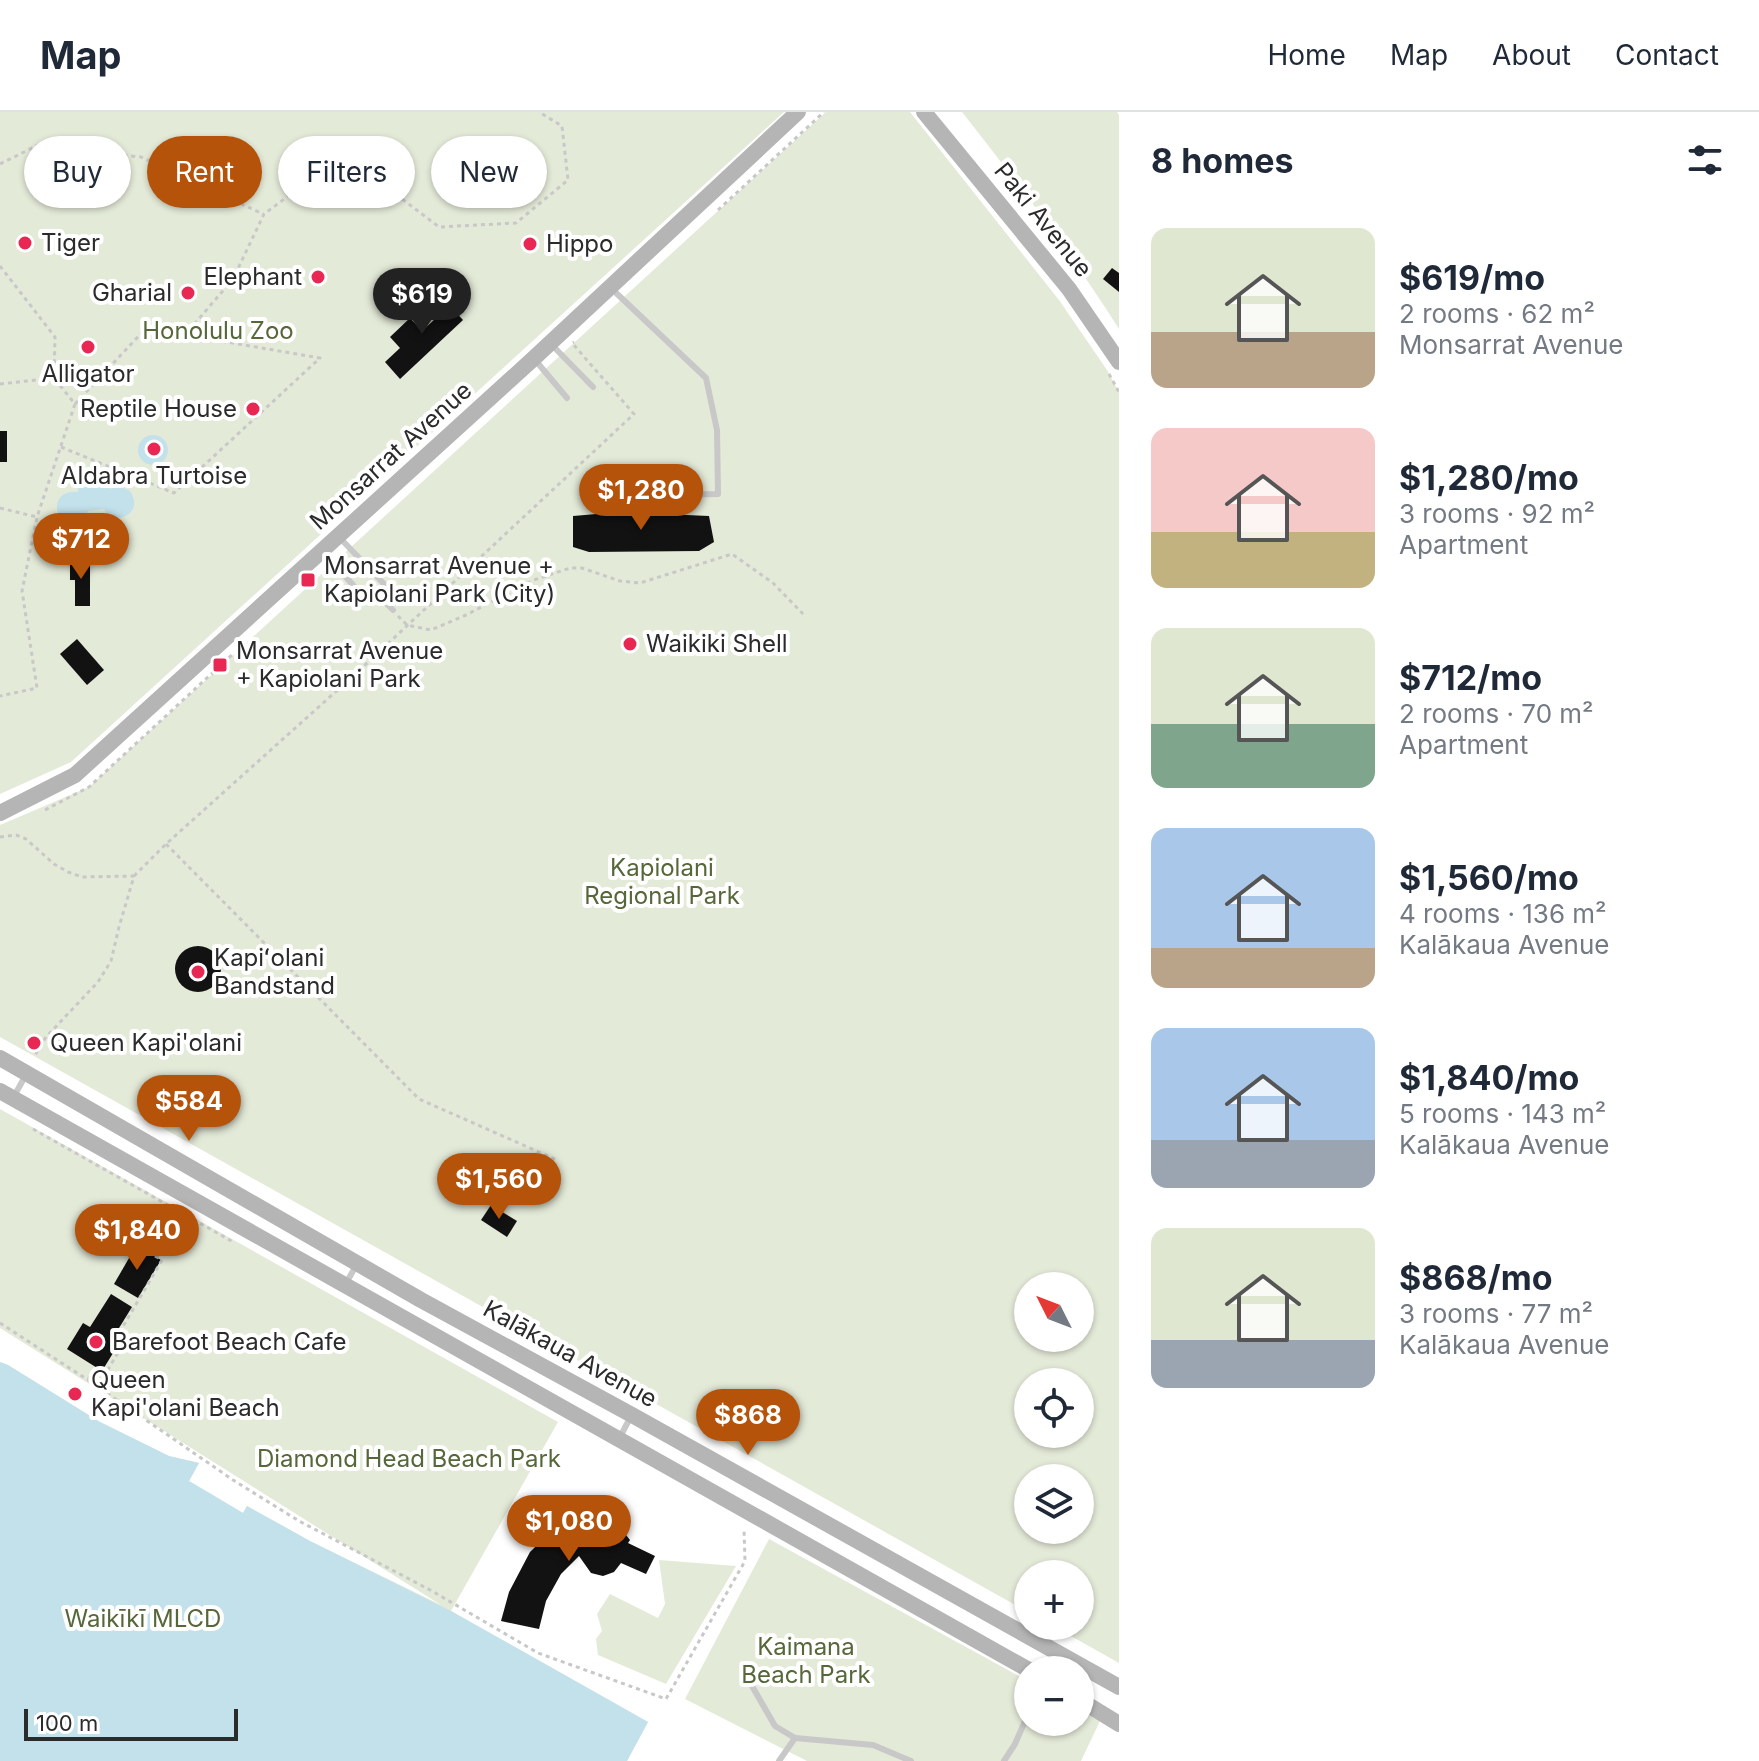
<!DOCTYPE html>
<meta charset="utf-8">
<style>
:root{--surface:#fff;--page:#f6f6f7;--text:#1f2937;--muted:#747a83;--line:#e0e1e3;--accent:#b45309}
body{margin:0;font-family:Inter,sans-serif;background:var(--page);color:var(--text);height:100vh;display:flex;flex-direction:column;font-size:30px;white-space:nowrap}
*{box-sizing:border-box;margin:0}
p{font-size:26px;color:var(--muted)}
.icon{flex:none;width:44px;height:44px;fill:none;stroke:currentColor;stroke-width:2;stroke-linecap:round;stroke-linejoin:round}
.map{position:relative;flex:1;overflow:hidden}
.sheet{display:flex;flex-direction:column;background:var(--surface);width:640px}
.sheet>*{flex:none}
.top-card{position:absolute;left:24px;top:24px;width:760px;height:72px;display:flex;gap:16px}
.needle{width:52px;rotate:312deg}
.controls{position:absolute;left:1014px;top:1160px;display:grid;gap:16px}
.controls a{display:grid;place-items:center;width:80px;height:80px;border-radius:50%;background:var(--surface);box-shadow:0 2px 6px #0004;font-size:40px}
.scale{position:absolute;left:24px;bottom:20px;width:214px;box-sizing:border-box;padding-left:8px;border:4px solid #2b2b2b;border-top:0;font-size:22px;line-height:28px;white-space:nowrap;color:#2b2b2b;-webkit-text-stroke:6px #fff;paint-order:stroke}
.price{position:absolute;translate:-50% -68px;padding:0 18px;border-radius:28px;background:var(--accent);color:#fff;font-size:26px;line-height:52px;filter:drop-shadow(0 2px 4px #0008)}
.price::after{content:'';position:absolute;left:50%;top:48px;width:24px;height:18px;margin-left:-12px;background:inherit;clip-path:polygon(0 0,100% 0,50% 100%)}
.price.active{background:#222;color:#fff}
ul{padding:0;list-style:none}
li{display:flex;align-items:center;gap:24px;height:200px;padding:0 32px}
li span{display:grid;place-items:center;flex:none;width:224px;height:160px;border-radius:16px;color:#555}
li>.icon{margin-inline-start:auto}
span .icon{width:96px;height:96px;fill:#fffc;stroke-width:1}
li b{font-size:34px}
h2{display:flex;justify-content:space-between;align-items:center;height:96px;padding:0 32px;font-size:34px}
.chip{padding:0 28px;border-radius:36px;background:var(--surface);box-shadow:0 2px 6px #0004;font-size:28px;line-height:72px}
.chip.active{background:var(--accent);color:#fff}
header{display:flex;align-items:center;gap:48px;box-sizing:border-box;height:112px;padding:0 40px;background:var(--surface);border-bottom:2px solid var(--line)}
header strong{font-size:38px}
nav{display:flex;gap:44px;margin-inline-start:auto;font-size:28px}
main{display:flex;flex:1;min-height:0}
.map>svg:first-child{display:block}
.green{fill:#e4ead8;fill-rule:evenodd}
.water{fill:#c3e1eb}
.building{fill:#121212}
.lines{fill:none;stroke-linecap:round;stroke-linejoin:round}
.path{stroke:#c8c8c8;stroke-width:3;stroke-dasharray:4 4;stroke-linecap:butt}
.lane{stroke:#c8c8c8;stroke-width:6}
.secondary{stroke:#b5b5b5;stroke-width:16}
.poi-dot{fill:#e82853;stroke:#fff;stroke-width:3}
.labels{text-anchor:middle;stroke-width:8;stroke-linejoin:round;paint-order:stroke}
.street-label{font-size:24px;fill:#2b2b2b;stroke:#fff}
.poi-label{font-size:24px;fill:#2b2b2b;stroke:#fff;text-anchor:start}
.park-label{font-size:24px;fill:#566739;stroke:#fff}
</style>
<header>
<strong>Map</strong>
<nav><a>Home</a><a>Map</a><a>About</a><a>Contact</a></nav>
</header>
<main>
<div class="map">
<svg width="1119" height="1649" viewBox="0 0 1119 1649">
<rect width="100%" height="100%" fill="#fff"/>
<g class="green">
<path d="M0,0H784L71,650L0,682Z"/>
<path d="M826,0H910L1059,188L1107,258L1119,280V1551L1053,1514H1080V1462H1028V1500L0,925V713L89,675ZM1028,1174H1080V1226H1028ZM1028,1270H1080V1322H1028ZM1028,1366H1080V1418H1028Z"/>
<path d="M962,0H1117L1119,3V217C1071,141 1017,70 962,0Z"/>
<path d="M0,997L558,1310L451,1499L648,1610L627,1649H0V1250L8,1253L100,1310L169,1344L199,1351L189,1369L243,1401L247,1394L310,1429L441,1493L0,1216Z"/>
<path d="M769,1427L1028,1569V1610H1080V1598L1100,1609L1081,1649H807L685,1587Z"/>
<path d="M659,1448L736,1454L666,1572L598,1543L596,1527L602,1519L597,1502L610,1482L658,1506L665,1492Z"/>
</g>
<g class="water">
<circle cx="153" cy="338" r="15"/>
<path d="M89,360C102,359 108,365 110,377L119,374L130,379C139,392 133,405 117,406L107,402L104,397L88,399C82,411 72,414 61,406C51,391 61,378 78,380C78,370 81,364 89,360Z"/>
<path d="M0,1250L8,1253L100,1310L169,1344L199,1351L189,1369L243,1401L247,1394L310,1429L451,1499L648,1610L627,1649H0Z"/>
</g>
<g class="building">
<path d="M1112,156L1119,161V180L1103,167Z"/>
<path d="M435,178L463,208L400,267L385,250L400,236L390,225L410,206L422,219L435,207L436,200L424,188Z"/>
<rect x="0" y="319" width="7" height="31"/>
<path d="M623,394L635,399H645L659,395L663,402L709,404L714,430L699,439L589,440L573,435V404L620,400Z"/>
<path d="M70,447H90V494H75V468H70Z"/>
<path d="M77,527L104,558L87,573L60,542Z"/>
<circle cx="198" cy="857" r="23"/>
<path d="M491,1093L517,1109L507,1125L481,1108Z"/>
<path d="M136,1134L161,1148L138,1186L114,1172Z"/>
<path d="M111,1182L132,1195L111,1229L118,1233L102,1259L67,1237L83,1211L90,1215Z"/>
<path d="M570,1394L580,1403L582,1398L622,1418L630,1428L628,1431L655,1444L646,1462L621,1451L614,1460L603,1464L591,1461L579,1444L561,1462L546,1489L539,1517L501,1509L509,1480L530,1440L564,1407L560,1403Z"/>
</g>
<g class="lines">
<g class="path">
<path d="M0,52L36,34L141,45L263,102"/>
<path d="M718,98L824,0"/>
<path d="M0,154L55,225L54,266"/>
<path d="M1109,262L1119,280"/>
<path d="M0,272L54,266L75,292L37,405L22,479L37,576L0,584"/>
<path d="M75,292L149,213L185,223L233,167L264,102L344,43L439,115L516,111L568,68L562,14L539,0"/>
<path d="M61,335L174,381L320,246L186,223"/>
<path d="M0,396L37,405"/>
<path d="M398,504L407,513L431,518L466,503L534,468L570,456H582L620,469L640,471L732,442L773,471L806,505"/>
<path d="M45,698L89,675L235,540"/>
<path d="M0,725L16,723L26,727L54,752L68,760L82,765L134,764L119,815L111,849L98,870L46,925L34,945"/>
<path d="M166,732L419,987L557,1048"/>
<path d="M134,764L166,732L351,566L634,302L572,231L574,230"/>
<path d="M33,1017L235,1131"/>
<path d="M0,1211L88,1268L233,1368L299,1409L432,1479L538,1541L666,1587L745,1449L744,1417"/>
<path d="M88,1268L90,1264L106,1261L123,1232L115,1228L162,1148L155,1144L181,1100"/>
</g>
<g class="lane">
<path d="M613,178L706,266L717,318L718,382L631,384"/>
<path d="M551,232L593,275"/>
<path d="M536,249L567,286"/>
<path d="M338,424L384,472L383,488L393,498"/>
<path d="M324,440L367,489L383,488"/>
<path d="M13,986L27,961"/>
<path d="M345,1173L357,1152"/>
<path d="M619,1327L630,1306"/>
<path d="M1050,1558L1056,1543"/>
<path d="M752,1574L775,1614L795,1626L873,1633L911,1649"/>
<path d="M779,1649L795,1626"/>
<path d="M1004,1649L1015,1632L1028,1602"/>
</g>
<g class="secondary">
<path d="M924,0L1069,177L1119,250"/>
<path d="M0,701L75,663L533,247L798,0"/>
<path d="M0,946L421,1188L632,1303L1119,1575"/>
<path d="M0,979L1029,1558"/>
<path d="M1080,1588L1119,1612"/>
</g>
</g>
<g class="poi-dot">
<circle cx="25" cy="131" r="8"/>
<circle cx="530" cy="132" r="8"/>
<circle cx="318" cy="165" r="8"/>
<circle cx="188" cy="181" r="8"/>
<circle cx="88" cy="235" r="8"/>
<circle cx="253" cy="297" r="8"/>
<circle cx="154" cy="337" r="8"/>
<rect x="300" y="460" width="16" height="16" rx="4"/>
<circle cx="630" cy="532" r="8"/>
<rect x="212" y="545" width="16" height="16" rx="4"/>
<circle cx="198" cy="860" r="8"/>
<circle cx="34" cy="931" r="8"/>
<circle cx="96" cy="1230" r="8"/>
<circle cx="75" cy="1282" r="8"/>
</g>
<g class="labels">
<g class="street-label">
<text transform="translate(1043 108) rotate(51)" y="8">Paki Avenue</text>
<text transform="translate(391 344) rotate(-42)" y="8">Monsarrat Avenue</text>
<text transform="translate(570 1242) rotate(29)" y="8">Kalākaua Avenue</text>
</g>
<g class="poi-label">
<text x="41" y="139">Tiger</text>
<text x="546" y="140">Hippo</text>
<text x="302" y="173" text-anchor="end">Elephant</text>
<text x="172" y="189" text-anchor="end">Gharial</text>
<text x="88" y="270" text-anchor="middle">Alligator</text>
<text x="237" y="305" text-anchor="end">Reptile House</text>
<text x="154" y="372" text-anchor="middle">Aldabra Turtoise</text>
<text x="324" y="462">Monsarrat Avenue +<tspan x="324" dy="28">Kapiolani Park (City)</tspan></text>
<text x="646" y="540">Waikiki Shell</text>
<text x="236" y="547">Monsarrat Avenue<tspan x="236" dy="28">+ Kapiolani Park</tspan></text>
<text x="214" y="854">Kapiʻolani<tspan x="214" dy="28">Bandstand</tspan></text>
<text x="50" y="939">Queen Kapi'olani</text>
<text x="112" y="1238">Barefoot Beach Cafe</text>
<text x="91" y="1276">Queen<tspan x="91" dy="28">Kapi'olani Beach</tspan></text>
</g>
<g class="park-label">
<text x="218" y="227">Honolulu Zoo</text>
<text x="662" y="764">Kapiolani<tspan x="662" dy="28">Regional Park</tspan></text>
<text x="409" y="1355">Diamond Head Beach Park</text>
<text x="143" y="1515">Waikīkī MLCD</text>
<text x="806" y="1543">Kaimana<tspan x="806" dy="28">Beach Park</tspan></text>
</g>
</g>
</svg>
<div class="controls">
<a><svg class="needle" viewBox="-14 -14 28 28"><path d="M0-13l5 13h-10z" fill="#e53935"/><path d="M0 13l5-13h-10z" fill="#747a83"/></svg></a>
<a><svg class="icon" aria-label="locate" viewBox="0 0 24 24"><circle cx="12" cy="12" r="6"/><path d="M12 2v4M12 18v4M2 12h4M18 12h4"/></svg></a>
<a><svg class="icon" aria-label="layers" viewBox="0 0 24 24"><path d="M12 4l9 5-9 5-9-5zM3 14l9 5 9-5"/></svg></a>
<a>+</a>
<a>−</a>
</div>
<div class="scale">100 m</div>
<b class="price active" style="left:422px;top:224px">$619</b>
<b class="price" style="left:641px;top:420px">$1,280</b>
<b class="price" style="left:81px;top:469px">$712</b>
<b class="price" style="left:189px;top:1031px">$584</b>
<b class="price" style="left:499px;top:1109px">$1,560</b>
<b class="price" style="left:137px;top:1160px">$1,840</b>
<b class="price" style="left:748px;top:1345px">$868</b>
<b class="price" style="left:569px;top:1451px">$1,080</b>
<div class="top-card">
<a class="chip">Buy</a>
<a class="chip active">Rent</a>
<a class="chip">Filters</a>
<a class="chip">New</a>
</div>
</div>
<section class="sheet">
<h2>8 homes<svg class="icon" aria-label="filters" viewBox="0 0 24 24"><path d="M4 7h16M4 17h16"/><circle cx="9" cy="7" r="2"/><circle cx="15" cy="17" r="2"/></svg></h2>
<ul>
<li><span style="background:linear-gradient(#dfe7d0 65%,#b9a48a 0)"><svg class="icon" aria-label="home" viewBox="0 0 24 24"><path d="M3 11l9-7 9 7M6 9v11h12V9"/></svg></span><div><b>$619/mo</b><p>2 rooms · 62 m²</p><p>Monsarrat Avenue</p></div></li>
<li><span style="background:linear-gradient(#f6c9c9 65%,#c2b280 0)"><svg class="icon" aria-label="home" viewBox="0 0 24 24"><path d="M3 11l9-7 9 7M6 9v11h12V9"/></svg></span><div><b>$1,280/mo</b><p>3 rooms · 92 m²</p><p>Apartment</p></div></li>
<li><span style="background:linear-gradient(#dfe7d0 60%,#7fa58c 0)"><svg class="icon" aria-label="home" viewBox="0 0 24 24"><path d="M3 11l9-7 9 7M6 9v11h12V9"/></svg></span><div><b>$712/mo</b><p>2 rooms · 70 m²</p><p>Apartment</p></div></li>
<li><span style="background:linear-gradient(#a9c7e8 75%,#b9a48a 0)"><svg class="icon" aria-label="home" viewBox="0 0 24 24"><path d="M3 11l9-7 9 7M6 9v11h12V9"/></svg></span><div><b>$1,560/mo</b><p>4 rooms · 136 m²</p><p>Kalākaua Avenue</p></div></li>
<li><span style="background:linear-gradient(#a9c7e8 70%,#9aa5b1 0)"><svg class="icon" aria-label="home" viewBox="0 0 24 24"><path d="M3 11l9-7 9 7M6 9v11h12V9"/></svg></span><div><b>$1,840/mo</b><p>5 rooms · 143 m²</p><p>Kalākaua Avenue</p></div></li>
<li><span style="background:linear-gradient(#dfe7d0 70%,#9aa5b1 0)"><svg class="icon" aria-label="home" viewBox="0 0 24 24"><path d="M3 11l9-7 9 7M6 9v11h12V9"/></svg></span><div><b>$868/mo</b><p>3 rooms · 77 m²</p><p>Kalākaua Avenue</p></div></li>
</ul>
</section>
</main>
